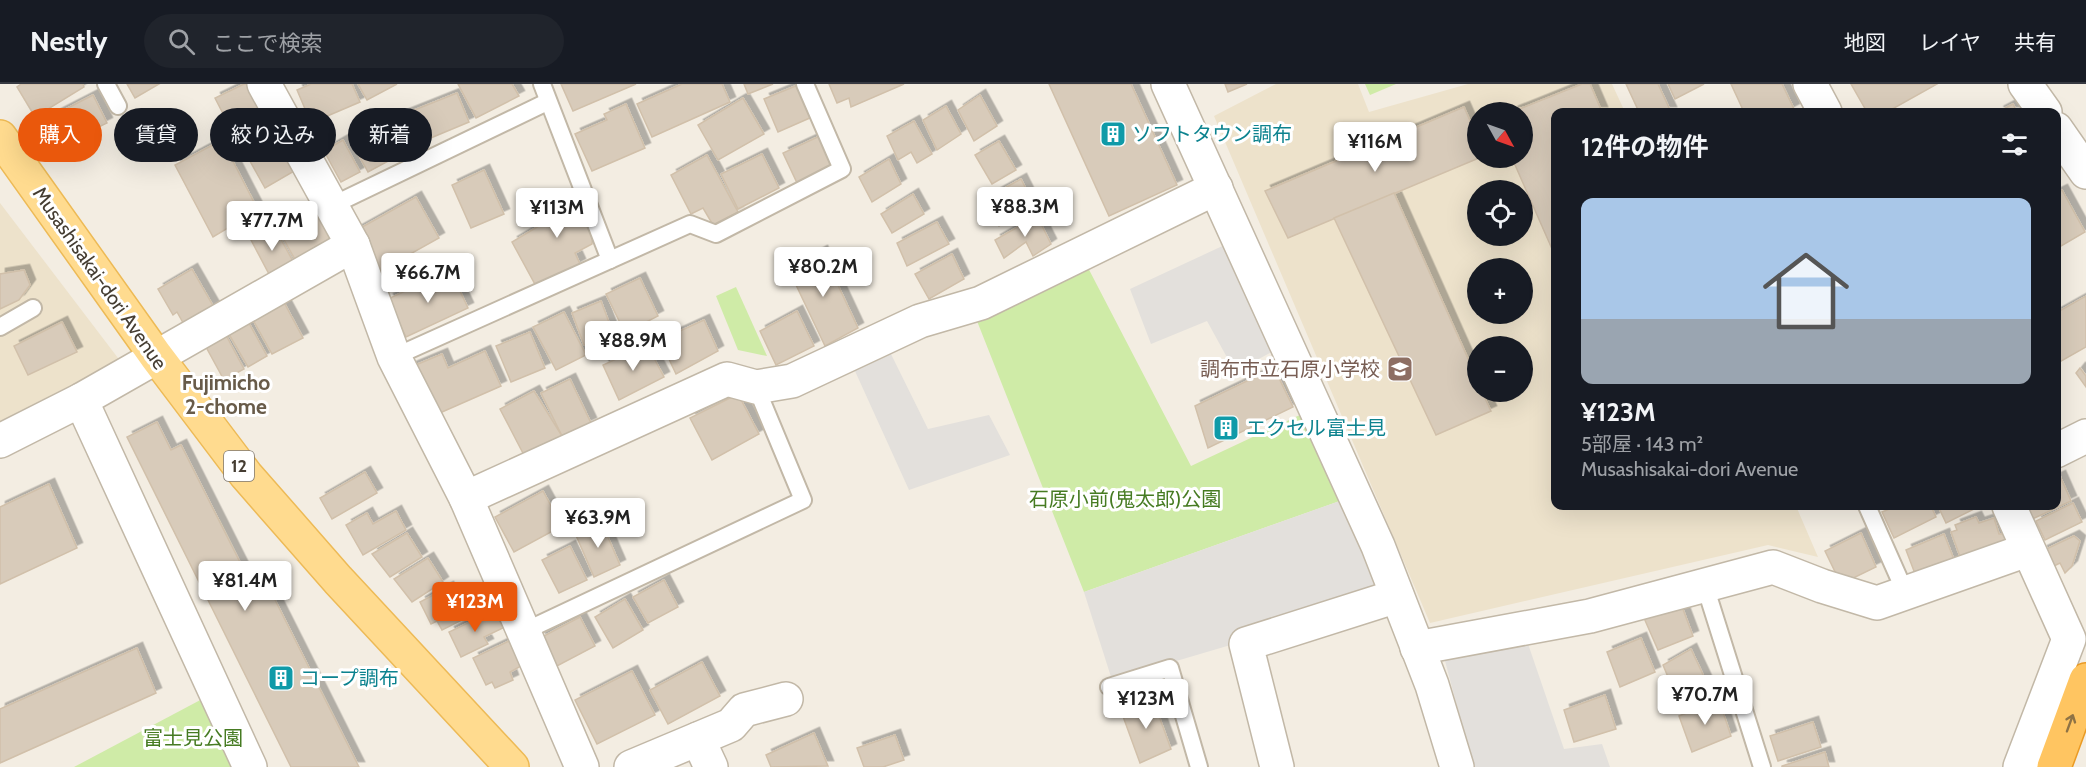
<!DOCTYPE html>
<html lang="ja">
<meta charset="utf-8">
<style>
:root{--surface:#171b24;--page:#20242c;--text:#f1f3f6;--muted:#9ea1a6;--line:#363941;--accent:#ea580c}
body{margin:0;font-family:Cabin,"Noto Sans JP",sans-serif;background:var(--page);color:var(--text);height:100vh;display:flex;flex-direction:column;font-size:22px;white-space:nowrap}
*{box-sizing:border-box;margin:0}
p{font-size:20px;color:var(--muted)}
.icon{flex:none;width:33px;height:33px;fill:none;stroke:currentColor;stroke-width:2;stroke-linecap:round;stroke-linejoin:round}
.map{position:relative;flex:1;overflow:hidden}
.sheet{position:absolute;left:1551px;top:24px;width:510px;height:402px;display:flex;flex-direction:column;background:var(--surface);border-radius:12px;box-shadow:0 6px 24px #0002}
.sheet>*{flex:none}
.banner{position:absolute;left:18px;top:24px;width:570px;height:54px;display:flex;gap:12px}
.needle{width:39px;rotate:130deg}
.buttons{position:absolute;left:1467px;top:18px;display:grid;gap:12px}
.buttons a{display:grid;place-items:center;width:66px;height:66px;border-radius:50%;background:var(--surface);box-shadow:0 6px 24px #0002;font-size:30px}
.price{position:absolute;translate:-50% -51px;padding:0 14px;border-radius:6px;background:#fff;color:#222;font-size:20px;line-height:39px;filter:drop-shadow(0 2px 3px #0008)}
.price::after{content:'';position:absolute;left:50%;top:36px;width:18px;height:14px;margin-left:-9px;background:inherit;clip-path:polygon(0 0,100% 0,50% 100%)}
.price.current{background:var(--accent);color:#fff}
ul{padding:0;list-style:none}
li{display:grid;align-content:center;gap:12px;height:318px;padding:0 30px}
li+li{border-top:2px solid var(--line)}
li span{display:grid;place-items:center;height:186px;border-radius:12px;color:#555}
li>.icon{margin-inline-start:auto}
span .icon{width:108px;height:108px;fill:#fffc;stroke-width:1}
li b{font-size:26px}
h2{display:flex;justify-content:space-between;align-items:center;height:72px;padding:0 30px;font-size:26px}
.pill{padding:0 21px;border-radius:27px;background:var(--surface);box-shadow:0 6px 24px #0002;font-size:21px;line-height:54px}
.pill.current{background:var(--accent);color:#fff}
header{display:flex;align-items:center;gap:36px;box-sizing:border-box;height:84px;padding:0 30px;background:var(--surface);border-bottom:2px solid var(--line)}
header strong{font-size:28px}
nav{display:flex;gap:33px;margin-inline-start:auto;font-size:21px}
.search{width:420px;height:54px;background:var(--page);display:flex;align-items:center;gap:15px;box-sizing:border-box;padding:0 21px;border-radius:33px;color:var(--muted);font-size:22px}
.map>svg:first-child{display:block}
.education{fill:#ede2cb;fill-rule:evenodd}
.green{fill:#cfeba7}
.parking{fill:#e3e0dc}
.building{fill:#d8cbba;stroke:#d1c0aa;stroke-width:1.5;filter:url(#shadow)}
.lines{fill:none;stroke-linecap:round;stroke-linejoin:round}
.service-casing{stroke:#c2b8a7;stroke-width:20}
.minor-casing{stroke:#c2b8a7;stroke-width:36}
.tertiary-casing{stroke:#c2b8a7;stroke-width:36}
.primary-casing{stroke:#edba56;stroke-width:36}
.motorway-casing{stroke:#ea9b25;stroke-width:36}
.service{stroke:#fff;stroke-width:16}
.minor{stroke:#fff;stroke-width:33}
.tertiary{stroke:#fff;stroke-width:33}
.primary{stroke:#ffdb8f;stroke-width:33}
.motorway{stroke:#ffc561;stroke-width:33}
.oneway{stroke:#8f7345}
.labels{text-anchor:middle;stroke-width:6;stroke-linejoin:round;paint-order:stroke}
.shield{fill:#fff;stroke:#7d7770;stroke-width:1.5}
.shield-label{font-size:18px;font-weight:bold;fill:#453d32}
.culture-label{font-size:20px;fill:#0d838f;stroke:#fff;text-anchor:start}
.street-label{font-size:20px;fill:#453d32;stroke:#fff}
.education-label{font-size:20px;fill:#785e54;stroke:#fff;text-anchor:end}
.park-label{font-size:20px;fill:#467b22;stroke:#fff}
.neighbourhood-label{font-size:21px;font-weight:bold;fill:#685b49;stroke:#fff}
</style>
<header>
<strong>Nestly</strong>
<div class="search"><svg class="icon" aria-label="search" viewBox="0 0 24 24"><circle cx="10" cy="10" r="6"/><path d="M15 15l6 6"/></svg>ここで検索</div>
<nav><a>地図</a><a>レイヤ</a><a>共有</a></nav>
</header>
<div class="map">
<svg width="2086" height="683" viewBox="0 0 2086 683">
<defs>
<filter id="shadow"><feDropShadow dx="5.5" dy="-5.5" stdDeviation="0" flood-color="#0004"/></filter>
</defs>
<rect width="100%" height="100%" fill="#f3ede2"/>
<g class="education">
<path d="M1276,0H1358L1369,28L1468,0H1612L1625,28H1556V422H1796L1818,473L1768,461L1430,539L1214,32ZM1478,28H1522V74H1478ZM1478,106H1522V152H1478ZM1478,184H1522V230H1478ZM1478,262H1522V308H1478Z"/>
<path d="M0,119L121,278L0,343Z"/>
</g>
<g class="green">
<path d="M1365,0H1396L1370,11Z"/>
<path d="M1085,178L1191,382L1302,330L1351,413L1084,508L977,237Z"/>
<path d="M736,203L767,272L738,266L716,212Z"/>
<path d="M206,613L242,683H74Z"/>
</g>
<g class="parking">
<path d="M1231,158L1277,265L1235,288L1207,237L1151,260L1130,205Z"/>
<path d="M887,262L928,345L989,331L1010,371L909,406L850,276Z"/>
<path d="M1351,413L1397,512L1112,596L1084,508Z"/>
<path d="M1525,551L1564,665L1602,660L1610,683H1473L1444,573Z"/>
</g>
<g class="building">
<path d="M21,0H83L84,3L35,33L17,3Z"/>
<path d="M127,0H159L135,14Z"/>
<path d="M244,0H252L267,29L232,47L215,14Z"/>
<path d="M311,0H352L360,18L311,39L297,6Z"/>
<path d="M358,0H397L367,16Z"/>
<path d="M458,0H512L519,12L476,34Z"/>
<path d="M561,0H636L573,27Z"/>
<path d="M682,0H722L730,18L652,53L637,20Z"/>
<path d="M744,0H773L748,10Z"/>
<path d="M829,0H904L851,23L849,14L837,19Z"/>
<path d="M1049,0H1131L1177,101L1109,132Z"/>
<path d="M1225,0H1247L1228,8Z"/>
<path d="M1582,0H1590L1602,28H1556V174L1512,74H1522V28H1512Z"/>
<path d="M1626,0H1658L1671,28H1639Z"/>
<path d="M1668,0H1704L1675,15Z"/>
<path d="M1731,0H1782L1794,25L1788,28H1744Z"/>
<path d="M1851,0H1937L1887,28H1867Z"/>
<path d="M798,1L812,33L778,48L764,15Z"/>
<path d="M457,9L469,38L414,61L402,31Z"/>
<path d="M93,11L107,39L66,59L52,32Z"/>
<path d="M980,11L997,42L974,57L958,26Z"/>
<path d="M743,14L764,50L718,76L698,41Z"/>
<path d="M626,20L645,64L592,87L575,50L607,36L604,30Z"/>
<path d="M2013,20L2017,28H1998Z"/>
<path d="M946,22L961,50L937,66L923,36Z"/>
<path d="M1464,23L1478,55L1479,74L1288,154L1265,107Z"/>
<path d="M268,35L296,86L265,104L236,52Z"/>
<path d="M387,35L405,68L368,88L350,55Z"/>
<path d="M914,37L932,70L917,79L911,68L898,76L887,52Z"/>
<path d="M822,51L837,83L798,101L783,69Z"/>
<path d="M222,56L258,126L213,153L175,81Z"/>
<path d="M343,56L360,88L341,98L324,67Z"/>
<path d="M999,57L1016,86L992,100L975,71Z"/>
<path d="M762,70L779,104L738,125L721,90Z"/>
<path d="M707,71L738,128L713,141L703,124L691,130L671,91Z"/>
<path d="M889,75L901,100L872,118L859,93Z"/>
<path d="M484,86L504,130L471,144L452,101Z"/>
<path d="M1021,95L1034,121L999,142L985,115Z"/>
<path d="M575,105L594,136L592,160L575,169L580,180L537,204L512,158L544,139L537,128Z"/>
<path d="M2062,106L2085,148L2056,165V109Z"/>
<path d="M1394,109L1478,297V308H1482L1491,327L1436,351L1334,134Z"/>
<path d="M913,110L924,130L892,149L881,130Z"/>
<path d="M416,113L439,154L378,188L355,147Z"/>
<path d="M321,121L340,156L297,179L272,134L287,126L292,136Z"/>
<path d="M1037,132L1051,160L1033,172L1026,158L1004,174L995,156Z"/>
<path d="M937,138L949,160L907,182L897,159Z"/>
<path d="M274,143L294,179L270,192L251,156Z"/>
<path d="M822,167L858,244L825,262L788,184Z"/>
<path d="M952,170L964,195L929,215L915,190Z"/>
<path d="M192,185L216,227L186,244L177,228L173,231L158,205Z"/>
<path d="M24,186L30,201L19,216L0,225V190Z"/>
<path d="M450,186L468,224L406,253L388,215Z"/>
<path d="M640,194L658,232L625,249L606,210Z"/>
<path d="M280,211L303,254L272,270L248,227Z"/>
<path d="M2086,212V263L2056,280V229Z"/>
<path d="M601,217L613,249L584,261L572,229Z"/>
<path d="M797,227L814,262L776,281L760,247Z"/>
<path d="M564,228L586,271L556,286L533,243Z"/>
<path d="M244,230L267,272L248,283L223,240Z"/>
<path d="M704,236L718,267L676,290L660,256Z"/>
<path d="M62,238L77,268L28,291L14,262Z"/>
<path d="M220,240L244,285L224,296L200,252Z"/>
<path d="M530,248L545,284L511,298L496,262Z"/>
<path d="M647,261L664,293L619,316L603,281Z"/>
<path d="M485,267L501,302L433,332L411,283L442,270L448,284Z"/>
<path d="M1274,284L1293,323L1208,364L1195,322Z"/>
<path d="M2080,284L2086,292V303L2076,289Z"/>
<path d="M570,295L591,339L562,352L541,309Z"/>
<path d="M534,307L562,352L526,375L500,325Z"/>
<path d="M738,310L759,350L712,376L690,334Z"/>
<path d="M157,338L171,366L181,361L253,504L266,498L359,683H291L127,353Z"/>
<path d="M365,388L377,409L332,435L320,414Z"/>
<path d="M2060,392L2071,417L2026,438L2018,422H2056V394Z"/>
<path d="M49,400L77,464L0,500V423Z"/>
<path d="M543,407L562,442L514,468L495,433Z"/>
<path d="M2073,419L2082,438L2045,456L2036,437Z"/>
<path d="M1897,422H1931L1936,433L1894,454L1882,428Z"/>
<path d="M1938,422H1980L1946,439Z"/>
<path d="M396,427L406,446L363,471L346,441L367,429L373,440Z"/>
<path d="M1976,433L1979,439L1994,434L1999,450H2005L2007,456L1962,478L1951,448L1957,446L1955,441Z"/>
<path d="M601,437L620,481L594,493L575,449Z"/>
<path d="M407,449L422,473L390,493L372,470Z"/>
<path d="M1861,449L1876,483L1841,500L1825,467Z"/>
<path d="M1944,450L1955,478L1917,495L1906,466Z"/>
<path d="M2074,452L2080,457L2072,482L2065,489L2060,479L2050,484L2042,467Z"/>
<path d="M570,462L587,496L559,509L542,476Z"/>
<path d="M428,474L443,498L412,518L394,495Z"/>
<path d="M664,496L678,523L648,539L633,513Z"/>
<path d="M448,503L464,535L442,546L437,537L431,540L420,518Z"/>
<path d="M625,515L643,546L613,564L595,533Z"/>
<path d="M1681,520L1693,552L1658,566L1644,534Z"/>
<path d="M495,526L503,544L484,553L488,560L461,573L449,548Z"/>
<path d="M580,533L595,562L555,583L540,554Z"/>
<path d="M1641,554L1655,588L1620,603L1607,568Z"/>
<path d="M509,557L521,582L510,588L513,596L495,604L492,598L486,601L473,574Z"/>
<path d="M137,564L156,609L0,679V625Z"/>
<path d="M1691,565L1706,597L1676,612L1663,581Z"/>
<path d="M702,578L720,612L668,640L650,606Z"/>
<path d="M632,587L655,631L597,660L575,616Z"/>
<path d="M1605,611L1616,645L1574,658L1564,626Z"/>
<path d="M1152,613L1171,665L1140,679L1121,627Z"/>
<path d="M1719,616L1731,652L1692,668L1679,632Z"/>
<path d="M1813,638L1821,663L1778,677L1770,652Z"/>
<path d="M814,649L828,682L771,683L766,671Z"/>
<path d="M895,651L904,676L883,683H864L857,664Z"/>
<path d="M1825,668L1829,683H1782V682Z"/>
</g>
<g class="lines">
<g class="service-casing">
<g id="service">
<path d="M106,0L118,22"/>
<path d="M542,0L610,176"/>
<path d="M331,122L547,18"/>
<path d="M0,243L33,224"/>
<path d="M394,273L690,140L716,150L842,85L805,0"/>
<path d="M1867,422L1906,510"/>
<path d="M1705,502L1762,683"/>
<path d="M525,547L803,416L756,303"/>
<path d="M1109,603L1170,584L1199,683"/>
</g>
</g>
<g class="minor-casing">
<g id="minor">
<path d="M264,0L353,161L394,273L466,414L582,683"/>
<path d="M1810,0L1825,28"/>
<path d="M2025,0L2045,28"/>
<path d="M2056,45L2086,88"/>
<path d="M81,316L250,683"/>
<path d="M0,357L81,316L353,161"/>
<path d="M2056,367L2086,352"/>
<path d="M466,414L727,295L756,303L792,297L920,237L981,219L1216,104"/>
<path d="M2009,422L2069,555L2020,683"/>
<path d="M1417,564L1590,532L1773,483L1822,502L1877,519L2027,466"/>
<path d="M698,655L711,683"/>
<path d="M631,683L731,641L744,626L786,615"/>
<path d="M1277,683L1246,560L1397,512"/>
</g>
</g>
<g class="tertiary-casing">
<path id="tertiary" d="M1168,0L1378,462L1432,601L1457,683"/>
</g>
<g class="primary-casing">
<path id="primary" d="M0,53L156,272L246,391L338,496L512,683"/>
</g>
<g class="motorway-casing">
<path id="motorway" d="M2054,683L2086,596"/>
</g>
<use href="#service" class="service"/>
<use href="#minor" class="minor"/>
<use href="#tertiary" class="tertiary"/>
<use href="#primary" class="primary"/>
<use href="#motorway" class="motorway"/>
</g>
<defs><path id="oneway-shaft" d="M-6 0H5M1.5-3L5.5 0L1.5 3" fill="none" stroke-width="1.6" stroke-linecap="round" stroke-linejoin="round" transform="scale(1.5)"/></defs>
<use class="oneway" href="#oneway-shaft" transform="translate(2070 639) rotate(-70)"/>
<defs>
<g id="building-square" transform="scale(1.35)"><rect x="-9" y="-9" width="18" height="18" rx="4" fill="#0f9aa8" stroke="#fff"/><path d="M-4-6H4V6H1V3H-1V6H-4ZM-2.5-4.3h1.7v1.8h-1.7ZM.8-4.3h1.7v1.8H.8ZM-2.5-1h1.7V.8h-1.7ZM.8-1h1.7V.8H.8Z" fill="#fff"/></g>
<g id="school-square" transform="scale(1.35)"><rect x="-9" y="-9" width="18" height="18" rx="4" fill="#8d6e63" stroke="#fff"/><path d="M0-5L7-2L0 1L-7-2ZM-4 1L0 2.5L4 1V4Q0 6-4 4Z" fill="#fff"/></g>
</defs>
<g fill-rule="evenodd">
<use href="#building-square" x="1113" y="50"/>
<use href="#school-square" x="1400" y="285"/>
<use href="#building-square" x="1226" y="344"/>
<use href="#building-square" x="281" y="594"/>
</g>
<g class="labels">
<rect class="shield" x="224" y="367" width="30" height="30" rx="4.5"/>
<g class="shield-label">
<text x="239" y="388">12</text>
</g>
<g class="culture-label">
<text x="1132" y="57">ソフトタウン調布</text>
<text x="1246" y="351">エクセル富士見</text>
<text x="300" y="601">コープ調布</text>
</g>
<g class="street-label">
<text transform="translate(100 194) rotate(55)" y="7">Musashisakai-dori Avenue</text>
</g>
<g class="education-label">
<text x="1380" y="292">調布市立石原小学校</text>
</g>
<g class="park-label">
<text x="1125" y="422">石原小前(鬼太郎)公園</text>
<text x="193" y="661">富士見公園</text>
</g>
<g class="neighbourhood-label">
<text x="226" y="306">Fujimicho<tspan x="226" dy="24">2-chome</tspan></text>
</g>
</g>
</svg>
<div class="buttons">
<a><svg class="needle" viewBox="-14 -14 28 28"><path d="M0-13l5 13h-10z" fill="#e53935"/><path d="M0 13l5-13h-10z" fill="#9ea1a6"/></svg></a>
<a><svg class="icon" aria-label="locate" viewBox="0 0 24 24"><circle cx="12" cy="12" r="6"/><path d="M12 2v4M12 18v4M2 12h4M18 12h4"/></svg></a>
<a>+</a>
<a>−</a>
</div>
<b class="price" style="left:1375px;top:89px">¥116M</b>
<b class="price" style="left:1025px;top:154px">¥88.3M</b>
<b class="price" style="left:557px;top:155px">¥113M</b>
<b class="price" style="left:272px;top:168px">¥77.7M</b>
<b class="price" style="left:823px;top:214px">¥80.2M</b>
<b class="price" style="left:428px;top:220px">¥66.7M</b>
<b class="price" style="left:633px;top:288px">¥88.9M</b>
<b class="price" style="left:598px;top:465px">¥63.9M</b>
<b class="price" style="left:245px;top:528px">¥81.4M</b>
<b class="price current" style="left:475px;top:549px">¥123M</b>
<b class="price" style="left:1705px;top:642px">¥70.7M</b>
<b class="price" style="left:1146px;top:646px">¥123M</b>
<div class="banner">
<a class="pill current">購入</a>
<a class="pill">賃貸</a>
<a class="pill">絞り込み</a>
<a class="pill">新着</a>
</div>
<section class="sheet">
<h2>12件の物件<svg class="icon" aria-label="filters" viewBox="0 0 24 24"><path d="M4 7h16M4 17h16"/><circle cx="9" cy="7" r="2"/><circle cx="15" cy="17" r="2"/></svg></h2>
<ul>
<li><span style="background:linear-gradient(#a9c7e8 65%,#9aa5b1 0)"><svg class="icon" aria-label="home" viewBox="0 0 24 24"><path d="M3 11l9-7 9 7M6 9v11h12V9"/></svg></span><div><b>¥123M</b><p>5部屋 · 143 m²</p><p>Musashisakai-dori Avenue</p></div></li>
</ul>
</section>
</div>
